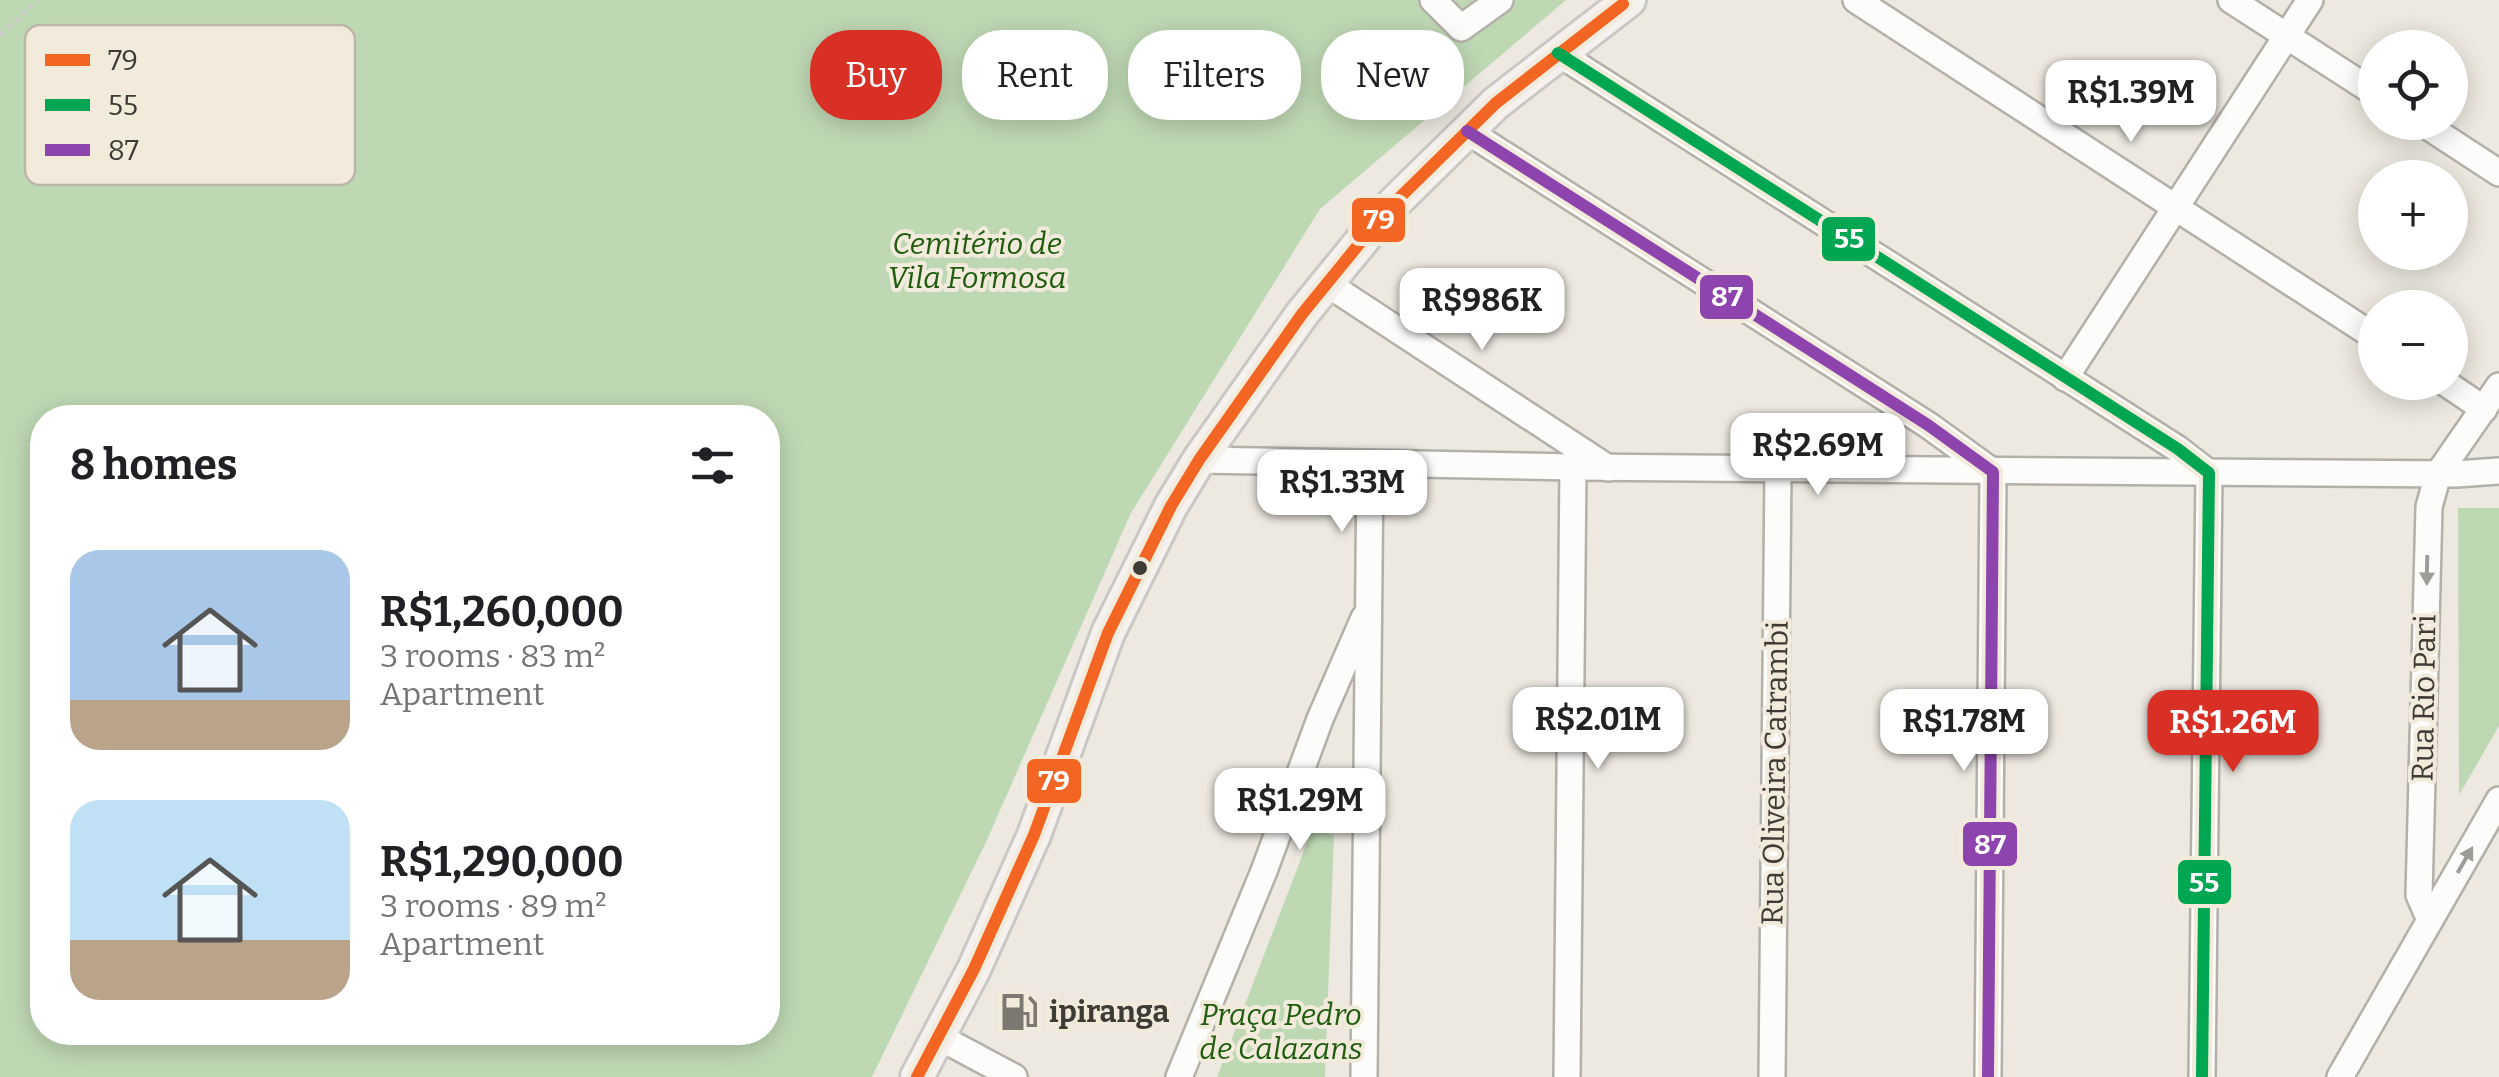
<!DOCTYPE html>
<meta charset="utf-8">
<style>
:root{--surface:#fff;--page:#f2f2f2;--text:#202124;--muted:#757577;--accent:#d93025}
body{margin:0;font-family:Bitter,serif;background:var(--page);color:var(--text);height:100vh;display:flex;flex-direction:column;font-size:38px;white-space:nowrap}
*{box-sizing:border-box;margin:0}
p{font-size:32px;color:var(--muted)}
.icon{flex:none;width:55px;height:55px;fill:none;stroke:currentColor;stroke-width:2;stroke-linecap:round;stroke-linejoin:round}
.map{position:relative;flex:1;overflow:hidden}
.side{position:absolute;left:30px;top:405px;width:750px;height:640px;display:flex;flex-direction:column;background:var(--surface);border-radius:40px;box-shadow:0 5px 25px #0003}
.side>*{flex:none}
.guide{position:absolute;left:810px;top:30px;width:950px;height:90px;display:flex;gap:20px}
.buttons{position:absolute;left:2358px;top:30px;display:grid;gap:20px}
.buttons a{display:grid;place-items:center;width:110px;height:110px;border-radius:50%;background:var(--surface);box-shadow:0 5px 25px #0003;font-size:50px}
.price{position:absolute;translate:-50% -85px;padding:0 22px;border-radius:20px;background:#fff;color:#222;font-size:32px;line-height:65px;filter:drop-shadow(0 2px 5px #0008)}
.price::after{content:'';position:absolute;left:50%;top:60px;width:30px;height:22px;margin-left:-15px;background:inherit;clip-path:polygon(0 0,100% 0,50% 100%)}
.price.on{background:var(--accent);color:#fff}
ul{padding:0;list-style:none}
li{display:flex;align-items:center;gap:30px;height:250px;padding:0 40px}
li span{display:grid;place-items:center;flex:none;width:280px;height:200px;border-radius:30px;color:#555}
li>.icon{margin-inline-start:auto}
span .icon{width:120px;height:120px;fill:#fffc;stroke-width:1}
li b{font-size:42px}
h2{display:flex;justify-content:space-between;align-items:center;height:120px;padding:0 40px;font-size:42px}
.chip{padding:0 35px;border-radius:40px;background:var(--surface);box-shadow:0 5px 25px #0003;font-size:35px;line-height:90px}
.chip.on{background:var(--accent);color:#fff}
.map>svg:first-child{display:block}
.green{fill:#bfd8b4;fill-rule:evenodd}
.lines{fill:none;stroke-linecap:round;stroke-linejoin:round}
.minor-casing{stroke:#b3afa9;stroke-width:30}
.major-casing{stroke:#cac8c5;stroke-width:38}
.path{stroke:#cac9c5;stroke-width:4;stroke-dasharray:5 5;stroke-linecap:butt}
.minor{stroke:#fcfcfa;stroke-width:25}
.major{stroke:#f5f1ee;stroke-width:32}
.bus-1-casing{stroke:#f2ebdc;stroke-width:20}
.bus-2-casing{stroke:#f2ebdc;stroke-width:20}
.bus-3-casing{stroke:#f2ebdc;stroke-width:20}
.bus-1{stroke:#f26522;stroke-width:12}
.bus-2{stroke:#00a651;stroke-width:12}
.bus-3{stroke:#8e44ad;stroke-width:12}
.oneway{fill:#9c9c98}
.bus-dot{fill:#3d3b35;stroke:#f2ebdc;stroke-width:4}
.labels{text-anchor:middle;stroke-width:8;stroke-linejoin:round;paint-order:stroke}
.park-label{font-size:30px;font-style:italic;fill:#205c0e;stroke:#f2ebdc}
.street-label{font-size:30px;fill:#3d3b35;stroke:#f2ebdc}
.poi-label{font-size:30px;font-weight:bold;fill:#3d3b35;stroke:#f2ebdc;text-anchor:start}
.key{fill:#f2ebdc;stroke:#bcb6aa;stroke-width:2.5}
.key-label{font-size:28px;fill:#3d3b35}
.line-badge{stroke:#f2ebdc;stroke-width:4}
.badge-label{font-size:28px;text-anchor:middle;font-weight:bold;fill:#fff}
</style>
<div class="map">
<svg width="2499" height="1077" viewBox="0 0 2499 1077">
<rect width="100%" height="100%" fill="#ede9e1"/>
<g class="green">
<path d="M0,0H1566L1320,209L1131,513L986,842L872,1077H0ZM42,418H768V1032H42Z"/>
<path d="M2458,508H2499V726L2459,795Z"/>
<path d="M1312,830L1334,835L1325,1077H1217Z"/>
</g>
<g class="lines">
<g class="minor-casing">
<g id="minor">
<path d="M1433,0L1461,28L1500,0"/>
<path d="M1856,0L2375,337"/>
<path d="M2231,0L2375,93"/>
<path d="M1558,53L2178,449L2209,473L2202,1077"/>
<path d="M2421,122L2499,173"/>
<path d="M1467,131L1928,425L1993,472L1988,1077"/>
<path d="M1326,283L1608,468"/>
<path d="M2065,378L2310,0"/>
<path d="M2444,382L2484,409"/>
<path d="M1199,460L1573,467L2456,474L2499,471"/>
<path d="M2430,920L2419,895L2429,507L2438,474L2499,386"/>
<path d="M939,1037L1014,1077"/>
<path d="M1179,1077L1264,871L1320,719L1364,618"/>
<path d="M1364,1077L1370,465"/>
<path d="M1567,1077L1573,467"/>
<path d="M1772,1077L1778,470"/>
<path d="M2340,1077L2499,800"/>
</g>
</g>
<g class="major-casing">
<path id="major" d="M917,1077L974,969L1034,835L1108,633L1171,506L1199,460L1302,314L1386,211L1496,103L1629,0"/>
</g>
<path class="path" d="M0,35L38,0"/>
<use href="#minor" class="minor"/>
<use href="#major" class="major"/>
<g class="bus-1-casing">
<path id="bus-1" d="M917,1077L974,969L1034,835L1108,633L1171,506L1199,460L1302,314L1386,211L1496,103L1623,4"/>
</g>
<g class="bus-2-casing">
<path id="bus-2" d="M1558,53L2178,449L2209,473L2202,1077"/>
</g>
<g class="bus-3-casing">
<path id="bus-3" d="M1467,131L1928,425L1993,472L1988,1077"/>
</g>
<use href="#bus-1" class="bus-1"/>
<use href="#bus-2" class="bus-2"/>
<use href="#bus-3" class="bus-3"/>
</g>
<defs><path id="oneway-solid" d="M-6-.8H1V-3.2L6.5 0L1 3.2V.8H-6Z" transform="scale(2.5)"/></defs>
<g class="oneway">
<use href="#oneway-solid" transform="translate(2427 570) rotate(91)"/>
<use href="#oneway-solid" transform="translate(2465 860) rotate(-60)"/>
</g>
<defs>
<g id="fuel-bare" transform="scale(3)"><path d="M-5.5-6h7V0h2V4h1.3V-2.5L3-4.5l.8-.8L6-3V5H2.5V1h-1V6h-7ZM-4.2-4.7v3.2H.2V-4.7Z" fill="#7b7871" stroke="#f2ebdc" stroke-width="2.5" paint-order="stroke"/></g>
</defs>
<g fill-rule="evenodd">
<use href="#fuel-bare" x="1019" y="1012"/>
</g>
<circle class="bus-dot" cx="1140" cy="568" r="9"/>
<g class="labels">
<g class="park-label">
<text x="977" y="254">Cemitério de<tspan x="977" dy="34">Vila Formosa</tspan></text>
<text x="1281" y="1025">Praça Pedro<tspan x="1281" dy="34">de Calazans</tspan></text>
</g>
<g class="street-label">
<text transform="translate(2424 698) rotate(-89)" y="10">Rua Rio Pari</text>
<text transform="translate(1775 773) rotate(-89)" y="10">Rua Oliveira Catrambi</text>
</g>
<g class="poi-label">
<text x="1049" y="1022">ipiranga</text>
</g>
</g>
<rect x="25" y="25" width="330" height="160" rx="15" class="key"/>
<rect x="45" y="54" width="45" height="12" fill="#f26522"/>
<rect x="45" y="99" width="45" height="12" fill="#00a651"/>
<rect x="45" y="144" width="45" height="12" fill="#8e44ad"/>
<g class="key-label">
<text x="108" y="70">79</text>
<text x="108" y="115">55</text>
<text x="108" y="160">87</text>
</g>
<g class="line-badge">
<rect x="1350" y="196" width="57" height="48" rx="10" fill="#f26522"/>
<rect x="1820" y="215" width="57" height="48" rx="10" fill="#00a651"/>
<rect x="1698" y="273" width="57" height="48" rx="10" fill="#8e44ad"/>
<rect x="1025" y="757" width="58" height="48" rx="10" fill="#f26522"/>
<rect x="1961" y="820" width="58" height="48" rx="10" fill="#8e44ad"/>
<rect x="2176" y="858" width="57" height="48" rx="10" fill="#00a651"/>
</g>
<g class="badge-label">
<text x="1379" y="229">79</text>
<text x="1849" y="248">55</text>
<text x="1727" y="306">87</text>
<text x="1054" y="790">79</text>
<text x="1990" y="854">87</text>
<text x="2204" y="892">55</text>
</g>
</svg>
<div class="buttons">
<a><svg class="icon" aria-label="locate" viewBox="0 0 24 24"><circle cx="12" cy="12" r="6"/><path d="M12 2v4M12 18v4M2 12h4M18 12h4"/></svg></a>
<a>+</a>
<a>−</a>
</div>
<b class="price" style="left:2131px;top:145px">R$1.39M</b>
<b class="price" style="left:1482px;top:353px">R$986K</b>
<b class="price" style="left:1818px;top:498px">R$2.69M</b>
<b class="price" style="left:1342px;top:535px">R$1.33M</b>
<b class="price" style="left:1598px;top:772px">R$2.01M</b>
<b class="price" style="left:1964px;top:774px">R$1.78M</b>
<b class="price on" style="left:2233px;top:775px">R$1.26M</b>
<b class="price" style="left:1300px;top:853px">R$1.29M</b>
<div class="guide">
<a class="chip on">Buy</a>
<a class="chip">Rent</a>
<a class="chip">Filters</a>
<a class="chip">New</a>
</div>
<section class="side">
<h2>8 homes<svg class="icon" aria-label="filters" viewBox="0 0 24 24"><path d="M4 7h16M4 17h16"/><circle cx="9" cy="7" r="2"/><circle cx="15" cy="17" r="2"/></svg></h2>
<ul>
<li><span style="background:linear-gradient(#a9c7e8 75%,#b9a48a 0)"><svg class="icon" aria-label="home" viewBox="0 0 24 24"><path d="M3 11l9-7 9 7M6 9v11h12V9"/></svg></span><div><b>R$1,260,000</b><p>3 rooms · 83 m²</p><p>Apartment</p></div></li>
<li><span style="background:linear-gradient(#bfe0f5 70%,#b9a48a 0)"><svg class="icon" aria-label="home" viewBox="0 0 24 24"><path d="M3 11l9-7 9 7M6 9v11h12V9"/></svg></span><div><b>R$1,290,000</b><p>3 rooms · 89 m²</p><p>Apartment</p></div></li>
</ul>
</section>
</div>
